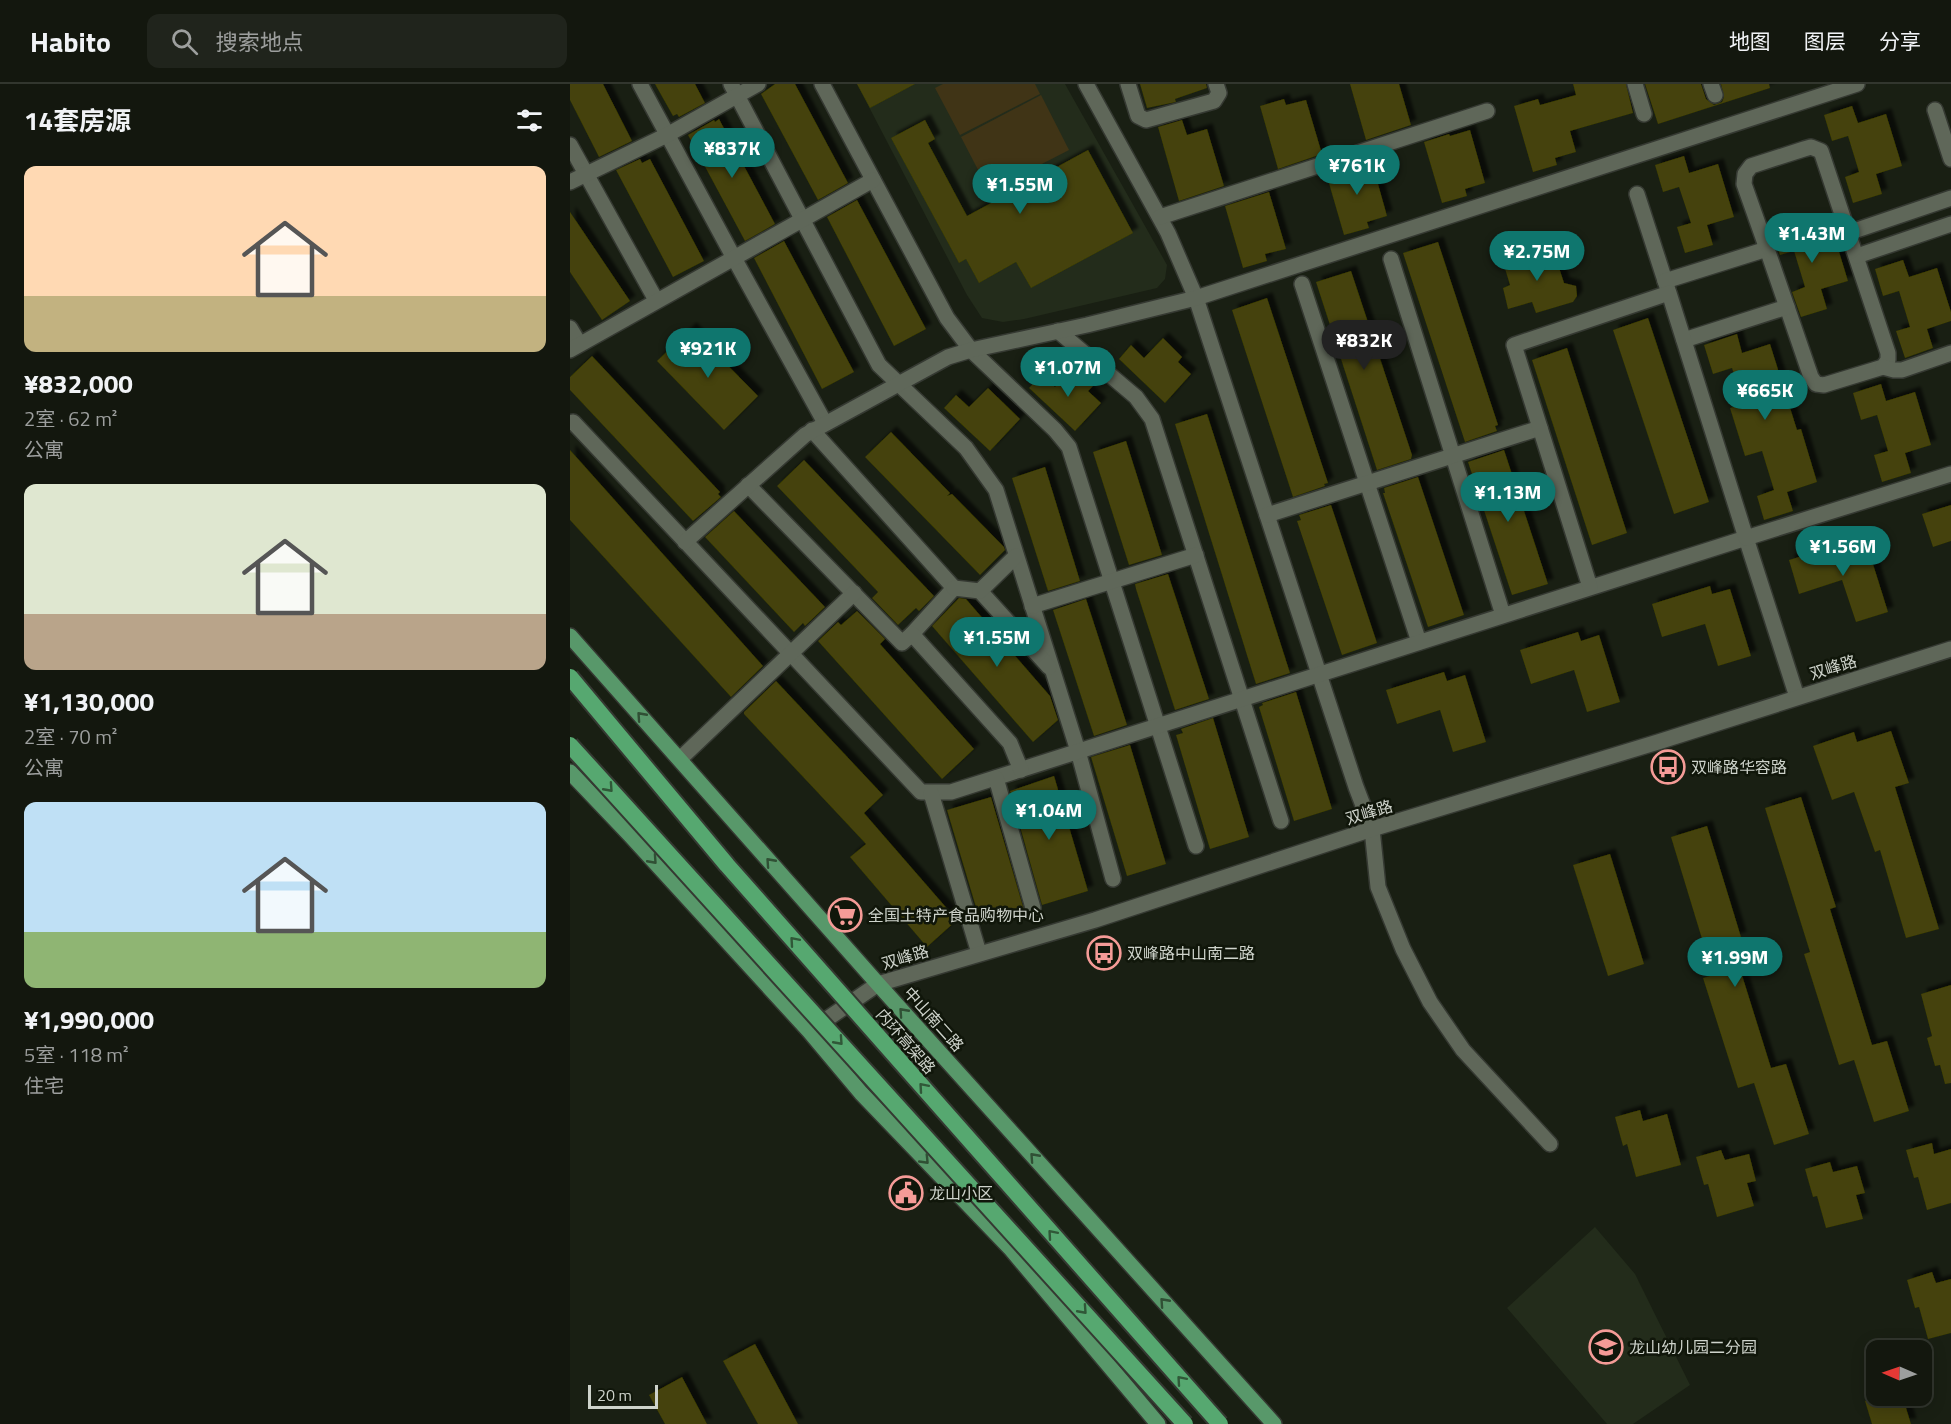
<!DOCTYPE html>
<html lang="zh">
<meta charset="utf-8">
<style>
:root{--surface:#13170e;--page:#20241c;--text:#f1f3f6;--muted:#9d9f9e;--line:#32362e;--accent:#0f766e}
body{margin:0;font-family:"Titillium Web","Noto Sans SC",sans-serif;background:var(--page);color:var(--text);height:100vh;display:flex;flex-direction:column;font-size:22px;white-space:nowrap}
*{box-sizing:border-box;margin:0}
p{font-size:20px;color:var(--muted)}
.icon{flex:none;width:33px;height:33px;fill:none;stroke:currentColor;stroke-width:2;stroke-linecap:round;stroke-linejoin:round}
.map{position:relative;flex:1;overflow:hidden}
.panel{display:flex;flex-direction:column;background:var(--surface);width:570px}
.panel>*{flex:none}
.needle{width:39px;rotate:272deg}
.tools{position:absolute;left:1296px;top:1256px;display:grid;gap:12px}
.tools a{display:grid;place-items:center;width:66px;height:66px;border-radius:12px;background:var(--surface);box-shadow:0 3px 15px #0003,0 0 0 2px var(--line);font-size:30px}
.scale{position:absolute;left:18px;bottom:15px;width:70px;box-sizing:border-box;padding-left:6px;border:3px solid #ced3cb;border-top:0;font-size:16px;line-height:21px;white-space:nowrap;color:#ced3cb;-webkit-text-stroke:4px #10160a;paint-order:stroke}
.price{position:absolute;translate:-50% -51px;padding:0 14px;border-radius:21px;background:var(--accent);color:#fff;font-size:20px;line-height:39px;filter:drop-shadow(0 2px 3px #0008)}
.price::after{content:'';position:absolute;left:50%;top:36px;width:18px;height:14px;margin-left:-9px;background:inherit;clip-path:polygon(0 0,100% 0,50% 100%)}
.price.active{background:#222;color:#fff}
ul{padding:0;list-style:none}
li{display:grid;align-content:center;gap:12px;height:318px;padding:0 24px}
li span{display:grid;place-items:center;height:186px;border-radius:12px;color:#555}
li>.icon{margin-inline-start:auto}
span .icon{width:108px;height:108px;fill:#fffc;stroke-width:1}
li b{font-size:26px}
h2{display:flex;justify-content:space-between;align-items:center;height:72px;padding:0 24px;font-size:26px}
header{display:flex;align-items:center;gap:36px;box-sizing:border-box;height:84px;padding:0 30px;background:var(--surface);border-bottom:2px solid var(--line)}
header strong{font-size:28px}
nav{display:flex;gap:33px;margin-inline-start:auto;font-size:21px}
.search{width:420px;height:54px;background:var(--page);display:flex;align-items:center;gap:15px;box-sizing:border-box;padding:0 21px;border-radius:12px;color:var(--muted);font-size:22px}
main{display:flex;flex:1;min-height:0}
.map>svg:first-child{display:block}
.built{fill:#232c1b}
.green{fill:#403416}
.building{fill:#444307;filter:url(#shadow)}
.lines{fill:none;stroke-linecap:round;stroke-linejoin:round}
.minor-casing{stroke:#353932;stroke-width:18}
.primary-casing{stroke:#353932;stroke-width:18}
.minor{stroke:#5f6759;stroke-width:15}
.primary{stroke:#58986a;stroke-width:15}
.trunk-bridge-casing{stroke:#353932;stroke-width:20;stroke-linecap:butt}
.trunk-bridge{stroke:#56a870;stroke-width:16}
.oneway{stroke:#305035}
.oneway2{stroke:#305838}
.labels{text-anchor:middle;stroke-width:5;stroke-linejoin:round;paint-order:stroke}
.street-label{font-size:16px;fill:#ced3cb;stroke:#10160a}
.poi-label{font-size:16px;fill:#ced3cb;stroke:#10160a;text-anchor:start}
</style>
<header>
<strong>Habito</strong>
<div class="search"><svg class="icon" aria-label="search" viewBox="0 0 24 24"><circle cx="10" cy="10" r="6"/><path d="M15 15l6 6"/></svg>搜索地点</div>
<nav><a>地图</a><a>图层</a><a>分享</a></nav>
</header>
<main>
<section class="panel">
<h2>14套房源<svg class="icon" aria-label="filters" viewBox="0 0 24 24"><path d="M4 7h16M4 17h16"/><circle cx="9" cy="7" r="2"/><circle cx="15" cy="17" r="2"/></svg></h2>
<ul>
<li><span style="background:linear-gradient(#ffd9b3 70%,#c2b280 0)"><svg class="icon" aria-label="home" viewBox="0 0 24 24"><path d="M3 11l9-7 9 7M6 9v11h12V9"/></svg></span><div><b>¥832,000</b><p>2室 · 62 m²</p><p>公寓</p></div></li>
<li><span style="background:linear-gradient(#dfe7d0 70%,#b9a48a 0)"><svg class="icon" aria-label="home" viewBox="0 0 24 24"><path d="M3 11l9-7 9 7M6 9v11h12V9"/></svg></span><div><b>¥1,130,000</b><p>2室 · 70 m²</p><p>公寓</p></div></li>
<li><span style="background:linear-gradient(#bfe0f5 70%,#8fb573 0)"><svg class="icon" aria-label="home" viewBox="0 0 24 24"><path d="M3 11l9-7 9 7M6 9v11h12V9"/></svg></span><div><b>¥1,990,000</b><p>5室 · 118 m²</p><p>住宅</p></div></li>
</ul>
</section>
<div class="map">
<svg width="1381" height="1340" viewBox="0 0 1381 1340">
<defs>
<filter id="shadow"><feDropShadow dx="5.5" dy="-5.5" stdDeviation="1.5" flood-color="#0009"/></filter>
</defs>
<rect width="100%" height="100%" fill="#191f13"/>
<g class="built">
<path d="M287,0H495L597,181L595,195L587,204L454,235L433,238L412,234L397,211Z"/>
<path d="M1025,1143L1065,1190L1120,1301L1063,1340H1037L937,1224Z"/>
</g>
<g class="green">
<path d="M373,0H465L470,10L390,51L365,4Z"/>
<path d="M471,11L499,66L419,107L391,53Z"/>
</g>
<g class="building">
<path d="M0,0H33L62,57L29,73L0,16Z"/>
<path d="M85,0H125L135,19L109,33L107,30L103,32Z"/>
<path d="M205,0H225L278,99L248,116L191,10Z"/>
<path d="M287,0H345L300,24Z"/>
<path d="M570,0H636L637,4L605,15L606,18L577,24Z"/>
<path d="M780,0H829L841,41L796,56Z"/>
<path d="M1003,0H1056L1063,29L1000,47L1006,68L985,74L987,81L963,88L944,22L968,15L970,21L1006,11Z"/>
<path d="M1075,0H1131L1136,15L1144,21L1152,18L1154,13L1151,0H1199L1200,4L1088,40Z"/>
<path d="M714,15L716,21L736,16L752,70L708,85L690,22Z"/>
<path d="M1282,22L1288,39L1316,30L1332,82L1306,90L1312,110L1283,119L1275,93L1289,88L1278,52L1262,57L1254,31Z"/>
<path d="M149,35L205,140L175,157L118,51L144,36L145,38Z"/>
<path d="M355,36L365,55L358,59L397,132L518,66L563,149L461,204L446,178L409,199L396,175L389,179L321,54Z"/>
<path d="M612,36L617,51L637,45L654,102L609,117L588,43Z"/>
<path d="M900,46L915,99L895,105L897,112L872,119L854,58L879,50L880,52Z"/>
<path d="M1114,72L1119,89L1148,80L1164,133L1137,141L1143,161L1115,169L1107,143L1121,139L1109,103L1093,108L1085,81Z"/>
<path d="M70,75L72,79L80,75L134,177L103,193L46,86Z"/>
<path d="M801,75L817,132L797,138L799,144L774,151L756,89Z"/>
<path d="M699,108L716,165L695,170L697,177L673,184L655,122Z"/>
<path d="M287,116L356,245L324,262L257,133Z"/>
<path d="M0,128L60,217L32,236L0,188Z"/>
<path d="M1228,137L1233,154L1262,145L1278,197L1251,205L1257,225L1231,233L1222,208L1235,203L1224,167L1210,171L1200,145Z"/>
<path d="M214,157L284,288L252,305L184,174Z"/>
<path d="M868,158L928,341L925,342L927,347L895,358L833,169Z"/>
<path d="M982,162L994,199L1006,202L1007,212L1003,218L966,229L962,218L938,225L933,204L940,201L933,178Z"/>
<path d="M1333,176L1339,193L1367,184L1381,228V237L1357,245L1363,264L1335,274L1326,247L1340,243L1329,207L1313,212L1305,185Z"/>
<path d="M781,187L842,371L841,375L807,386L746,198Z"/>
<path d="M697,214L758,399L754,400L755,402L723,413L662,226Z"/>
<path d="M1078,234L1139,418L1104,430L1043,246Z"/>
<path d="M121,244L188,312L154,346L87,277Z"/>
<path d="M1167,250L1172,269L1200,260L1227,346L1231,345L1247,398L1217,408L1223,427L1194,436L1187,412L1204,406L1192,367L1175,372L1160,324L1173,320L1162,284L1143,290L1134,261Z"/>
<path d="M593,254L612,273L608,278L621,290L595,319L549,275L561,261L574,274Z"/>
<path d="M997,264L1057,449L1022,461L962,276Z"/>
<path d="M22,272L150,408L148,410L151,413L123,437L0,306V293Z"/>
<path d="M503,283L523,302L518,307L531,319L505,347L459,304L471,291L485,303Z"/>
<path d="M1311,300L1316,317L1345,308L1361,361L1335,369L1341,389L1312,398L1304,371L1318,367L1307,331L1291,336L1283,309Z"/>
<path d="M418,304L450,335L420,367L374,324L386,311L399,323Z"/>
<path d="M637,330L720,589L686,600L605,340Z"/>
<path d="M321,348L380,409L377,412L382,410L434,463L435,466L410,491L295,373Z"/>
<path d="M556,357L592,471L559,481L523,368Z"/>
<path d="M0,366L193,582L161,613L0,436Z"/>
<path d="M934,366L978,500L942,511L898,378Z"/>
<path d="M234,376L364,512L349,527L346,524L328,541L302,514L308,508L207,402Z"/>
<path d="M475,383L510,497L478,507L442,394Z"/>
<path d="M848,393L894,531L858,543L813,409H815L814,404Z"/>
<path d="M761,421L807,559L772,571L727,437L731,436L729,431Z"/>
<path d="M1381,421V457L1363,463L1352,430Z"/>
<path d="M164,427L255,523L235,542L233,539L224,548L135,453Z"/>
<path d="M1277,458L1279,467L1297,461L1318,528L1286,538L1272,496L1229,510L1219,476Z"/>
<path d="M598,490L639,615L605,626L566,505L565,500Z"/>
<path d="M1140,502L1142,510L1160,505L1181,572L1148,582L1135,540L1092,553L1082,520Z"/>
<path d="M389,514L396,515L480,612L488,636L463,658L362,542Z"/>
<path d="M516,515L557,641L524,652L483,526Z"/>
<path d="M287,527L315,555L310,560L404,665L372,695L248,557L268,538L271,541Z"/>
<path d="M1008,548L1011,557L1029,551L1050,618L1017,628L1004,586L961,600L950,566Z"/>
<path d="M874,588L877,597L895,591L916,658L883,668L870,626L827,640L816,606Z"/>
<path d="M206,597L313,711L294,729L387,836L357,863L280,773L296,760L174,630V628Z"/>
<path d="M726,608L762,725L724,737L689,623L693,621L692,619Z"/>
<path d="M643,634L679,753L640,765L606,651L613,649L611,645Z"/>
<path d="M1321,647L1339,699L1325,703L1369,845L1336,854L1310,766L1305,768L1284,708L1262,716L1243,662L1284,648L1287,658Z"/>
<path d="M560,661L596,780L557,792L521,673Z"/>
<path d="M484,692L518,807L472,821L440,707Z"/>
<path d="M421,713L454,826L411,840L377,726Z"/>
<path d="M1231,713L1266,823L1260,825L1302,961L1317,957L1339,1027L1304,1038L1284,976L1269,981L1234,870L1240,868L1195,724Z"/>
<path d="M1137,742L1171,853L1161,856L1201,984L1216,980L1239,1050L1204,1061L1184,999L1168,1004L1133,894L1143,891L1101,753Z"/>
<path d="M1040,770L1074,880L1038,892L1003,781Z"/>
<path d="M1381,901V999L1375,1000L1370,981L1365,982L1357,954L1362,952L1351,910Z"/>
<path d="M1070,1026L1073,1037L1097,1030L1111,1081L1066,1093L1057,1060L1053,1062L1045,1033Z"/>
<path d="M1362,1059L1364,1070L1381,1065V1119L1357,1126L1348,1093L1344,1094L1336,1066Z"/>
<path d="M1151,1066L1155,1076L1179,1070L1186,1097L1177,1099L1184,1122L1147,1133L1138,1100L1134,1101L1126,1073Z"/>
<path d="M1260,1078L1263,1088L1287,1082L1295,1109L1286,1111L1293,1135L1256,1144L1247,1112L1243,1113L1235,1085Z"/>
<path d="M1362,1188L1366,1199L1381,1195V1249L1358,1255L1349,1223L1345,1224L1337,1196Z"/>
<path d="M185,1260L228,1340H188L153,1277Z"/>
<path d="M112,1293L137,1340H95L79,1311Z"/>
<path d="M1316,1311H1332L1341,1340H1302L1295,1317Z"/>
</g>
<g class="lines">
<g class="minor-casing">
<g id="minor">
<path d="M70,0L164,174L255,339"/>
<path d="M161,0L309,281L396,364L426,406L508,667L543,795"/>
<path d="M252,0L377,234L401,266L485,346L499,363L626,762"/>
<path d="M516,0L598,149L626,214L786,703L802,745L808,803L833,865L860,918L893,966L980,1060"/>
<path d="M558,0L568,32L576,36L644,17L649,9L646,0"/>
<path d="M1065,0L1074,30"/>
<path d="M1141,0L1145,11"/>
<path d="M1365,26L1381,75"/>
<path d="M0,61L86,216"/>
<path d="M0,98L97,51L188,0"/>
<path d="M1067,110L1098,206"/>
<path d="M590,133L917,27"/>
<path d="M1278,149L1381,114"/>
<path d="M1197,165L1174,100L1175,90L1181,82L1234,65L1241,63L1251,67L1318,269V276L1313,283L1254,301L1246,300L1241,293L1217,223"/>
<path d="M1287,172L1381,140"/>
<path d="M821,175L933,531"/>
<path d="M1095,197L1197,165L1217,223L1114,256"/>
<path d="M732,200L849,558"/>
<path d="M0,244L9,259"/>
<path d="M488,247L566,313L582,335L711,737"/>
<path d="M0,266L303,96"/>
<path d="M1313,283L1324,286H1332L1381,269"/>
<path d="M3,338L351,708H381L1176,454L1227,613"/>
<path d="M242,346L384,504L342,550"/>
<path d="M178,401L332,559L342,550L440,659L451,686"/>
<path d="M697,431L970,344"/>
<path d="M115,458L235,351L378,273L401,266L517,241L626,214L1287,0"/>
<path d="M1020,503L944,261L1099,209L1176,454L1381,390"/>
<path d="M384,504L410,507L479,583"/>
<path d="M410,507L446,472"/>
<path d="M462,522L626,471"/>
<path d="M110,675L284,509"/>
<path d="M426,694L463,824"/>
<path d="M361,709L409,869"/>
<path d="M241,946L308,900L525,836L802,745L1088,658L1381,565"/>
</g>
</g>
<g class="primary-casing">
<g id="primary">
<path d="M0,552L308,900L704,1340"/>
<path d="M0,688L60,751L239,947L291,1009L440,1164L588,1340"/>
</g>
</g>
<use href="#minor" class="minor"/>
<use href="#primary" class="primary"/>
<g class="trunk-bridge-casing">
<g id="trunk-bridge">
<path d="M0,593L157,781L650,1340"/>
<path d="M0,661L615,1340"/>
</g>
</g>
<use href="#trunk-bridge" class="trunk-bridge"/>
</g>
<defs><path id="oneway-chevron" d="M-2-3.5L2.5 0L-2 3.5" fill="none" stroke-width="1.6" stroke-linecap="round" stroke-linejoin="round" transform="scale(1.5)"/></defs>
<g class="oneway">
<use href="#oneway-chevron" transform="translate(71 632) rotate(-132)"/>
<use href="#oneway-chevron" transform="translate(83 776) rotate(48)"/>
<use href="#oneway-chevron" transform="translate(200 778) rotate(-132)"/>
<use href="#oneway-chevron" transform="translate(333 928) rotate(-132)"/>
<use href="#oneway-chevron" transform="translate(464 1073) rotate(-132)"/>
<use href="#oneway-chevron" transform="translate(355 1076) rotate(46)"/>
<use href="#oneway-chevron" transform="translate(594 1218) rotate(-132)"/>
</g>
<g class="oneway2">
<use href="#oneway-chevron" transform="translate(39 704) rotate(48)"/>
<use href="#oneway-chevron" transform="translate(224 857) rotate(-131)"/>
<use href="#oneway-chevron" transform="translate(269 957) rotate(48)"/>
<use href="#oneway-chevron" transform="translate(353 1003) rotate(-131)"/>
<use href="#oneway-chevron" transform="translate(482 1150) rotate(-131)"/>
<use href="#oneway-chevron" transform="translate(513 1226) rotate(48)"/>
<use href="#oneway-chevron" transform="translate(611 1296) rotate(-131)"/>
</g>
<defs>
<g id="bus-ring" transform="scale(1.725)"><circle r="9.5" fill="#10160a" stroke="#f59b97" stroke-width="1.5"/><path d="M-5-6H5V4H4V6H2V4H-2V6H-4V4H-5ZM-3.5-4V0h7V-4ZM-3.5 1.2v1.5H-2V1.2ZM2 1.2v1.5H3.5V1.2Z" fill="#f59b97"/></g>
<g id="supermarket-ring" transform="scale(1.725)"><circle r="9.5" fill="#10160a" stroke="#f59b97" stroke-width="1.5"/><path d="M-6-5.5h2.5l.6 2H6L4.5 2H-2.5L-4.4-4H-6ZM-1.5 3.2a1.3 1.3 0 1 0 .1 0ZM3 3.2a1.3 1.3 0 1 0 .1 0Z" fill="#f59b97"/></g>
<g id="civic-ring" transform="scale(1.725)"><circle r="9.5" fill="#10160a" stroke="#f59b97" stroke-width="1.5"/><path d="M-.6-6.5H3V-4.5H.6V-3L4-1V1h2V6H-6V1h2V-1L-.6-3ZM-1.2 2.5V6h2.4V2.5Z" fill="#f59b97"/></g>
<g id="school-ring" transform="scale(1.725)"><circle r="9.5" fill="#10160a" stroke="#f59b97" stroke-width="1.5"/><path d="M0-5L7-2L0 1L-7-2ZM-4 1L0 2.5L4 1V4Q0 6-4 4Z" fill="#f59b97"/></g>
</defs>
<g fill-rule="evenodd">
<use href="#bus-ring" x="1098" y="683"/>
<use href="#supermarket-ring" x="275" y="831"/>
<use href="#bus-ring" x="534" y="869"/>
<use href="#civic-ring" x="336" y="1109"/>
<use href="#school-ring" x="1036" y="1263"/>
</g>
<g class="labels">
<g class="street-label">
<text transform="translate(1263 583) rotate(-17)" y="6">双峰路</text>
<text transform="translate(799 728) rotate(-17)" y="6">双峰路</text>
<text transform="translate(335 873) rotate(-17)" y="6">双峰路</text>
<text transform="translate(364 935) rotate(48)" y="6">中山南二路</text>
<text transform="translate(336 957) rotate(49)" y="6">内环高架路</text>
</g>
<g class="poi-label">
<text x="1121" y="689">双峰路华容路</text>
<text x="298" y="837">全国土特产食品购物中心</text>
<text x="557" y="875">双峰路中山南二路</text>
<text x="359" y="1115">龙山小区</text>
<text x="1059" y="1269">龙山幼儿园二分园</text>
</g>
</g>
</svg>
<div class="tools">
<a><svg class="needle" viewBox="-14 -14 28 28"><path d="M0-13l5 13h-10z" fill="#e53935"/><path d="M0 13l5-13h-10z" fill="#9d9f9e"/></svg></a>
</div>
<div class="scale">20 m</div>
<b class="price" style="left:162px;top:95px">¥837K</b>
<b class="price" style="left:787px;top:112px">¥761K</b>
<b class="price" style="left:450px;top:131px">¥1.55M</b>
<b class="price" style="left:1242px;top:180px">¥1.43M</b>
<b class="price" style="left:967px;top:198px">¥2.75M</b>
<b class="price active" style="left:794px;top:287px">¥832K</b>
<b class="price" style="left:138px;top:295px">¥921K</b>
<b class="price" style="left:498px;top:314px">¥1.07M</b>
<b class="price" style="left:1195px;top:337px">¥665K</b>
<b class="price" style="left:938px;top:439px">¥1.13M</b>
<b class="price" style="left:1273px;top:493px">¥1.56M</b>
<b class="price" style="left:427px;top:584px">¥1.55M</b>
<b class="price" style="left:479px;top:757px">¥1.04M</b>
<b class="price" style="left:1165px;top:904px">¥1.99M</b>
</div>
</main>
